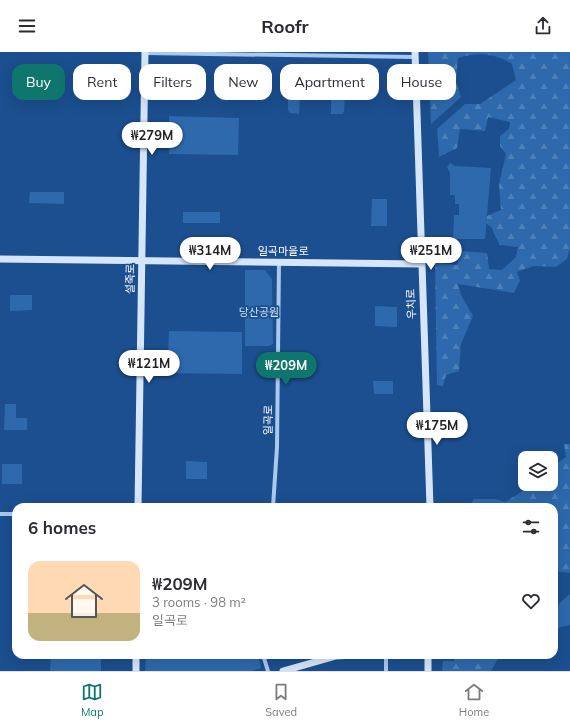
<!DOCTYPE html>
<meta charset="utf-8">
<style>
:root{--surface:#fff;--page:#f2f2f3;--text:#2b2b33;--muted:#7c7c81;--line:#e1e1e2;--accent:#0f766e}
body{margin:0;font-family:Mulish,"Noto Sans KR",sans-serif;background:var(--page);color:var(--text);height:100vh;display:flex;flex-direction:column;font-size:15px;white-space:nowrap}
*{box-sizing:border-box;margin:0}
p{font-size:13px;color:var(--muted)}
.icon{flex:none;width:22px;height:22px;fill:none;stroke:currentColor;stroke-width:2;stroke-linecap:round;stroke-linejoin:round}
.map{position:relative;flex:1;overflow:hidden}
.sheet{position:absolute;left:12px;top:451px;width:546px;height:156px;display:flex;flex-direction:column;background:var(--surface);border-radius:12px;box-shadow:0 4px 16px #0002}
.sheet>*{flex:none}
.banner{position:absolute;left:12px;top:12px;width:546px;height:36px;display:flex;gap:8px}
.buttons{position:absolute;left:518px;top:399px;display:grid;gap:8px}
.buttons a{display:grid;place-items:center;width:40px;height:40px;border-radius:8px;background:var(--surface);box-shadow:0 4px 16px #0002;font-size:20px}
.price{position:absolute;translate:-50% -34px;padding:0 9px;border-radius:14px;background:#fff;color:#222;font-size:13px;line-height:26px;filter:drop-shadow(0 1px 2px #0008)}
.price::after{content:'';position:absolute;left:50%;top:24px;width:12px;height:9px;margin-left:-6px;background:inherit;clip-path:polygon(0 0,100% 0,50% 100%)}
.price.current{background:var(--accent);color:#fff}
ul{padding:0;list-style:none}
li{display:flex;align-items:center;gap:12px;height:100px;padding:0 16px}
li span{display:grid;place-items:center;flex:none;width:112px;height:80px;border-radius:12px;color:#555}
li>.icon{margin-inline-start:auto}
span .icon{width:48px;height:48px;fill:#fffc;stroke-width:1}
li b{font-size:17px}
h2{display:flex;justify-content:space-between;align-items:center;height:48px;padding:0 16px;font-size:17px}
.pill{padding:0 14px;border-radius:12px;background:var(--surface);box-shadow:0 4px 16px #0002;font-size:14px;line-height:36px}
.pill.current{background:var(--accent);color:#fff}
header{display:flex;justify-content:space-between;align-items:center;height:52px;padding:0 16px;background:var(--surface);font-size:18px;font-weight:700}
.menu{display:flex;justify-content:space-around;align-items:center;height:56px;border-top:1px solid var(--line);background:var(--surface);font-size:11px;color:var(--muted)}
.menu a{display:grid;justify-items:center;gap:2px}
.menu .current{color:var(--accent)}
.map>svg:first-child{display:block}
.green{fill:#2e69ad}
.forest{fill:url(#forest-firs)}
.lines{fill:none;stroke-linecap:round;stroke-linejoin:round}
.street{stroke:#a9c9ee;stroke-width:4}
.secondary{stroke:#d6e6fa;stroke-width:7}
.labels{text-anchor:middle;stroke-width:3.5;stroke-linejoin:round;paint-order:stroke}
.street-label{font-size:11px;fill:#fff;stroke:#1b4f8f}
.park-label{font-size:11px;fill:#cfe3fa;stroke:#1b4f8f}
</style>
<header><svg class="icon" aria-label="menu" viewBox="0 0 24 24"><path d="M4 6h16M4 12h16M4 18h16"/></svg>Roofr<svg class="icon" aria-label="share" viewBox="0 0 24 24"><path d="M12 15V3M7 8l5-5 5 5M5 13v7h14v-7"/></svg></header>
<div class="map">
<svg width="570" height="619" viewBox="0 0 570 619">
<defs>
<pattern id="forest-firs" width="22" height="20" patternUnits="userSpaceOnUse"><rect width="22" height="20" fill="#2e69ad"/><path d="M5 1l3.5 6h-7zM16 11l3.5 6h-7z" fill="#4d80b9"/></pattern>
</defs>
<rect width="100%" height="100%" fill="#1b4f8f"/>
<g class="green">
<path d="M288,43H300L299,62L290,61L288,58Z"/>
<path d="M331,43H345L344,60L342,62H331Z"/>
<path d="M169,64L239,66L238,103L169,102Z"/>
<path d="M450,111L455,114L491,116L485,187H453L454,163H459V152H455V143H450V121L447,115Z"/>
<path d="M30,140H64V152L29,151Z"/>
<path d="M372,147H387V174H371Z"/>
<rect x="183" y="160" width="37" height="11"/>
<path d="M245,218H265L272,227L273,292L269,294H245Z"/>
<path d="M10,243H32V258L10,259Z"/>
<path d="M375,254L397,255V275L375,274Z"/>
<path d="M169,279L242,280V322L153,321V306H168Z"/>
<path d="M373,329H393V342H374Z"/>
<path d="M5,352H16V366H27V378H4Z"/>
<path d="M186,409L207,410V427H186Z"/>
<rect x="2" y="412" width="20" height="20"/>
<path d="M570,542V573L554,577V556Z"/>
<path d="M51,603H101V619H50Z"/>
<path d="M146,603H258L261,616L252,619H145Z"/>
</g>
<g class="forest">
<path d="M428,0H570V195L567,207L556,215L534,214L517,220L520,228L514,241L458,232L461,243L473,264L461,292L459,319L446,323L443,334L437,333L435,210L457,213L461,199L487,201L489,217L502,218L516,205L518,195L500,193L494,182L492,176L486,171L487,164L501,158L499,132L506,102L500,94V84L509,77L510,70L488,65L485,79L460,77L457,96L439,105L437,77L465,52H480L516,28L512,12C494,1 478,0 458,6L456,30L461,45L431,72Z"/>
<path d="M564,392H570V521L554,519V455H470L474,447H495L505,450L523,439V429L525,428V432H551V415L566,405Z"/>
<path d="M454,603H500L491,619H442L443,609H454Z"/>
</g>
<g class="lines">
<g class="street">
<path d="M145,1L415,5"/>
<path d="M273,455L277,395L279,210"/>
<path d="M0,462H16"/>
<path d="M263,603L268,619"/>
<path d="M386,619V603"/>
</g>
<g class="secondary">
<path d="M415,0L430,455"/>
<path d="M0,207L421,212"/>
<path d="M138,455L145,0"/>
<path d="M428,603V619"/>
<path d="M136,619V603"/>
<path d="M283,619L336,604L354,603"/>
</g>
</g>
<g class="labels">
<g class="street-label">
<text x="283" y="203">일곡마을로</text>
<text transform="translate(130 227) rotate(-89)" y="4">설죽로</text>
<text transform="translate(411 252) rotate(-92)" y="4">우치로</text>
<text transform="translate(268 368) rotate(-89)" y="4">일곡로</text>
</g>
<g class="park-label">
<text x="259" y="264">당산공원</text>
</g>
</g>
</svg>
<div class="buttons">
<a><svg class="icon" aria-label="layers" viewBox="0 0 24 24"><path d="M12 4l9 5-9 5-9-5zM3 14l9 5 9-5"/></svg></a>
</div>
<b class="price" style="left:152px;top:104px">₩279M</b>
<b class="price" style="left:210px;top:219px">₩314M</b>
<b class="price" style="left:431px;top:219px">₩251M</b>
<b class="price" style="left:149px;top:332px">₩121M</b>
<b class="price current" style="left:286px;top:334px">₩209M</b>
<b class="price" style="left:437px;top:394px">₩175M</b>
<div class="banner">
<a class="pill current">Buy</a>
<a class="pill">Rent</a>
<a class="pill">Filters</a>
<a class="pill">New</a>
<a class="pill">Apartment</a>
<a class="pill">House</a>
</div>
<section class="sheet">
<h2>6 homes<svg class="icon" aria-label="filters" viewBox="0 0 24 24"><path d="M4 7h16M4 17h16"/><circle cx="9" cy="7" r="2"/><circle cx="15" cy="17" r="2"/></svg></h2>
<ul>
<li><span style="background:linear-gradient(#ffd9b3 65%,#c2b280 0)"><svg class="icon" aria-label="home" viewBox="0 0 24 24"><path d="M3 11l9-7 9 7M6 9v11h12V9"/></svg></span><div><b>₩209M</b><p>3 rooms · 98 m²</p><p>일곡로</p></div><svg class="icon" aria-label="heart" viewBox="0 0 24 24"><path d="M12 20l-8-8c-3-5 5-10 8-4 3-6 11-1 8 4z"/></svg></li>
</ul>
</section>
</div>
<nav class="menu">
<a class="current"><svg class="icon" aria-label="map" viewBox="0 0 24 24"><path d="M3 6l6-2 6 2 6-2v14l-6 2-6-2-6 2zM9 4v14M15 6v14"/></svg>Map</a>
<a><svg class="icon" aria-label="saved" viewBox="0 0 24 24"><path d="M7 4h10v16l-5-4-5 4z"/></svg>Saved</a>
<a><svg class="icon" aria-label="home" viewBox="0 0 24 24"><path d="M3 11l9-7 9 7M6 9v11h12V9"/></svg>Home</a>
</nav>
